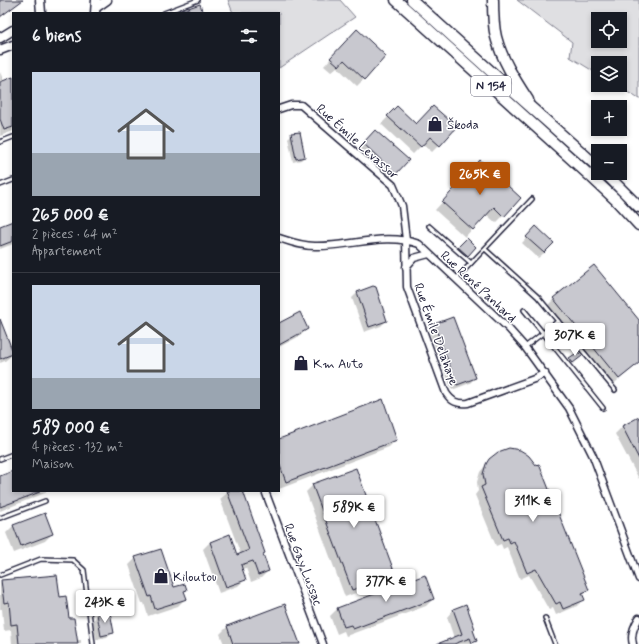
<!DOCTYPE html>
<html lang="fr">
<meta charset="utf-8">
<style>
:root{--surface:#171b24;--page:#20242c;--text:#f1f3f6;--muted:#9ea1a6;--line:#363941;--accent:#b45309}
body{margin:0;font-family:Mynerve,sans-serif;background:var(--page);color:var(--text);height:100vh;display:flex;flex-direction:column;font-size:15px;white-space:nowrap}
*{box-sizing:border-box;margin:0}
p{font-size:13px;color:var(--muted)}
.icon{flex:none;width:22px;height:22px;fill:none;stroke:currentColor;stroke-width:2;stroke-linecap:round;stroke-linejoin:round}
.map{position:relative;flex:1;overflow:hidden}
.sheet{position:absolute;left:12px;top:12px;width:268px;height:480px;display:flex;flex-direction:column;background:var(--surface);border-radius:0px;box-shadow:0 2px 6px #0003}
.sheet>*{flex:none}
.tools{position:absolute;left:591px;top:12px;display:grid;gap:8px}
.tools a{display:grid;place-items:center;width:36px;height:36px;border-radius:0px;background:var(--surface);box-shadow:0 2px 6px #0003;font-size:20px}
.price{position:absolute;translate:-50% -34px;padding:0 9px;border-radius:4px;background:#fff;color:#222;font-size:13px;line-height:26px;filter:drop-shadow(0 1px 2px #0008)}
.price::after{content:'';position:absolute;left:50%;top:24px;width:12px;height:9px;margin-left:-6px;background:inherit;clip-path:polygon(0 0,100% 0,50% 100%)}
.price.on{background:var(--accent);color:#fff}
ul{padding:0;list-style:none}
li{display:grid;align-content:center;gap:8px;height:212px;padding:0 20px}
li+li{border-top:1px solid var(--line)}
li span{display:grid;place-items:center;height:124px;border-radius:0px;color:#555}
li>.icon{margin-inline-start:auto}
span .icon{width:72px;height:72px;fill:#fffc;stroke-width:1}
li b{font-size:17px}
h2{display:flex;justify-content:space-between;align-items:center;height:48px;padding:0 20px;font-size:17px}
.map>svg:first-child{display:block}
.green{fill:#dfdfe2;stroke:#80808e;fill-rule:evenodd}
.shadow{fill:#0003}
.building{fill:#c8c8cf;stroke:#22223b}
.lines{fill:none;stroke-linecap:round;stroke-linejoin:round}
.service-casing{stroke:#22223b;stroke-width:6}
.minor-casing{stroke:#22223b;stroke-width:9}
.secondary-casing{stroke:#22223b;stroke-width:11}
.trunk-casing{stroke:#22223b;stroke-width:13}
.service{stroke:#fff;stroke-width:3}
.minor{stroke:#fff;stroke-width:6}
.secondary{stroke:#fff;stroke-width:8}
.trunk{stroke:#fff;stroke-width:10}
.labels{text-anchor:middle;stroke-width:3;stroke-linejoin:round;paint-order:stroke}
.shield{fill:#fff;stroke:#646476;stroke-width:1}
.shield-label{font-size:12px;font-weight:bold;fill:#22223b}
.poi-label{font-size:13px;fill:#22223b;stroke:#fff;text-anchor:start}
.street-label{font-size:13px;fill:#22223b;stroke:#fff}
</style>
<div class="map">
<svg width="639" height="644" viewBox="0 0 639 644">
<rect width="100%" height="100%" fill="#fff"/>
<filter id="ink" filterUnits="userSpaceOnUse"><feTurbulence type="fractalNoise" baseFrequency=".025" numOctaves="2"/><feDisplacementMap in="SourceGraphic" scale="8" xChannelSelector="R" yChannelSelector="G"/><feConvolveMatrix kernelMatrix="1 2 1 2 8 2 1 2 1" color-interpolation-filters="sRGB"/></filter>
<g filter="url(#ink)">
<g class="green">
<path d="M228,0H340L355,17L279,68V13H233Z"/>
<path d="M517,0H639V99L616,85H620V63H598V74L570,57L572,42ZM598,19H620V41H598Z"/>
</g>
<g class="shadow">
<path d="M350,37L364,79L357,86L337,67L331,72L324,66Z"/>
<path d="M0,72L4,82L13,78V131L0,136Z"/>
<path d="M426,114L439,145L432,152L423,144L413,154L381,124L390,115L416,125Z"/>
<path d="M292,134L304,157L301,160L293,162L288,138Z"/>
<path d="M368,138L396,173L389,181L356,151Z"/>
<path d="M473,169L503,216L496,223L486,214L465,237L435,210Z"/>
<path d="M13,222V244L0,249V227Z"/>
<path d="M531,233L544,253L538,258L522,243Z"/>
<path d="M467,240L474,247L464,258L456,251Z"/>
<path d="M357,293L386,321L381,326L364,332L352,298Z"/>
<path d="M554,299L639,321V363L611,386L547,306Z"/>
<path d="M0,320L13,354L5,361L0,363Z"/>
<path d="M279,324L307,329L300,336L279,347Z"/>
<path d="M435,325L475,378L470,383L452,390L429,331Z"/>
<path d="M578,353L577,359L569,366L567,363Z"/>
<path d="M639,418V479L615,434L622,427Z"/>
<path d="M279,440H396L389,447L279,489Z"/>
<path d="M490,460L588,590L582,596L584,599L577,606L556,615L553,608L549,610L529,575L520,579L507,547L503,549L501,544L496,546L475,495L478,491L477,482L480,472Z"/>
<path d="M13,472V491H48L45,493L0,511V478Z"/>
<path d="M313,485L394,574L387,581L345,597L306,492Z"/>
<path d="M230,491H242L264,553L262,555L268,571L261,578L251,582L246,568L241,569L245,579L238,586L219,593L203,549L210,542L236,556L241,555L220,499Z"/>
<path d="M44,514L52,534L45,541L14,553L6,533L13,526Z"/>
<path d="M136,558L174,589H186L183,592L185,599L178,606L148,616L144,603H142L129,565Z"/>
<path d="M425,577L433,599L426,606L346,636L344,631L337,634L330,616L337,609Z"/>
<path d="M1,581L59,598L76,640H81V644H12L11,630L4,631L2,609H0V583Z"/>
<path d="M453,610L472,631L476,641L472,644H438L454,638L447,617Z"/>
<path d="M98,615L113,632L107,638L96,640L93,620Z"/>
<path d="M227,627L299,644H224L220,634Z"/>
</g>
<g class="building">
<path d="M0,0H23L0,17Z"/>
<path d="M200,4L203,13H177V12Z"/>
<path d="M357,29L386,56L365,80L344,60L339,66L330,58Z"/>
<path d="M13,77V127L4,130L0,119V82Z"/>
<path d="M397,106L416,124L433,106L457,127L440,146L430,137L421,147L387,116Z"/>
<path d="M375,130L409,160L396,174L363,143Z"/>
<path d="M300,132L305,157L296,159L291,133Z"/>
<path d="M480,160L521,198L504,217L494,207L473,230L442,202Z"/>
<path d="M13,221V241L0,246V226Z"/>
<path d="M536,226L554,243L544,253L526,237Z"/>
<path d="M467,238L476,247L468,256L458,247Z"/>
<path d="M594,265L639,320V363L619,379L553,298Z"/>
<path d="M373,286L376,287L387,321L369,327L357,292Z"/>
<path d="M300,312L308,329L279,345V323Z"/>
<path d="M453,317L476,378L457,385L434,324Z"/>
<path d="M0,319L13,352V354L0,359Z"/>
<path d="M578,352L582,356L573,363L569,358Z"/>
<path d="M383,399L397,440L286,482L279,463V439Z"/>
<path d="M639,417V459L622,426Z"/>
<path d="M509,448L520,450L525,453L529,456L536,465L539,464L589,590L582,593L585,600L563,609L560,602L556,604L536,569L527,573L514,541L510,543L508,538L503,540L481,487L485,485L483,474L486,464L489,459L498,452Z"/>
<path d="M356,468L395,574L352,590L312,484Z"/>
<path d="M13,471V491L40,492L0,507V476Z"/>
<path d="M227,491H243L265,553L263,554L269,571L258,575L253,561L241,565L246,580L226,587L210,542L230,534L237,555L249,550Z"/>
<path d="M45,513L53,534L21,546L13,525Z"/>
<path d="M161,549L174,587L185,584L187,590L184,591L187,599L155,609L151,596L149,597L135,557Z"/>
<path d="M57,575L60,597L66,596L69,618H74L78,644H19L17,624L11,625L9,602L4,603L1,580Z"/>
<path d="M425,575L434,599L353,629L351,625L344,627L337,608Z"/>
<path d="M285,604L300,644H233L227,626Z"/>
<path d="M466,604L475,629L473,630L477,641L472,643L470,638L454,644H437L462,634L453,609Z"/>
<path d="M110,612L114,633L101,636L97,614Z"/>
</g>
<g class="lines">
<g class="service-casing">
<g id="service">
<path d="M164,13L198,0"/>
<path d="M0,142L13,137"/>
<path d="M0,185L13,180"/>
<path d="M429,226L471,263"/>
<path d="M485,249L538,297L615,390"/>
<path d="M456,279L532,199"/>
<path d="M524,310L543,333L558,321"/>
<path d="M525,347L543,333L603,408"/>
<path d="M0,459L13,454"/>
<path d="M0,518L45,501"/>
<path d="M0,575L41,559L73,560L84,570L93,644"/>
<path d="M545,618L555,644"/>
</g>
</g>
<g class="minor-casing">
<g id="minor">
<path d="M279,109L291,105H301L393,185L402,206L406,240L407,287L446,393C452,402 457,404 468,403L534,379L545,373"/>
<path d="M279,238C291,242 302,246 315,246C350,247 385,232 419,244L508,328L525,347L569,408L593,456L639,579"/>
<path d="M406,267L414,258L429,254"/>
<path d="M265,491L323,644"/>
<path d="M633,644C630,635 634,626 639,618"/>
</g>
</g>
<g class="secondary-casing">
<g id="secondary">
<path d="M40,0L41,13"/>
<path d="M97,7L107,0"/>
<path d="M95,13L96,0"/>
<path d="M0,38L13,30"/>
<path d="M0,50L13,45"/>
</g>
</g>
<g class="trunk-casing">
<g id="trunk">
<path d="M396,0L587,173L616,200L639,225"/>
<path d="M412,0L507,86L598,167"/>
<path d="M493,0C493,12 493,25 496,37C502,60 515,80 528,100"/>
<path d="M605,173L639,207"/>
</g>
</g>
<use href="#service" class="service"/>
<use href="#minor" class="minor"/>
<use href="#secondary" class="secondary"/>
<use href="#trunk" class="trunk"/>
</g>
</g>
<defs>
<g id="shop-bare" transform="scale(1.2)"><path d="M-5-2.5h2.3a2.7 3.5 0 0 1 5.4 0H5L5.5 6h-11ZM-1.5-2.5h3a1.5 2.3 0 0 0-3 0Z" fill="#22223b" stroke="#fff" stroke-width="2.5" paint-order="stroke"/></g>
</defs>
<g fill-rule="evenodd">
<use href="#shop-bare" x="435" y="124"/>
<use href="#shop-bare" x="301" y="363"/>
<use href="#shop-bare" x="161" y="576"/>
</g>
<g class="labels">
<rect class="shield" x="471" y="76" width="40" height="20" rx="3"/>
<g class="shield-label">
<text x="491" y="90">N 154</text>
</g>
<g class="poi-label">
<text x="447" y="129">Škoda</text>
<text x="313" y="368">Km Auto</text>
<text x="173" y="581">Kiloutou</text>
</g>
<g class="street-label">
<text transform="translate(358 141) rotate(42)" y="5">Rue Émile Levassor</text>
<text transform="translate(479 286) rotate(43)" y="5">Rue René Panhard</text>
<text transform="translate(437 334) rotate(70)" y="5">Rue Émile Delahaye</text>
<text transform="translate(304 564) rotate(69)" y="5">Rue Gay Lussac</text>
</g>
</g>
</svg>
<div class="tools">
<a><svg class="icon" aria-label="locate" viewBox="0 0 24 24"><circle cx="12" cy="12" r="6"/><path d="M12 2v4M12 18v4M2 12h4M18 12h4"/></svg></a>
<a><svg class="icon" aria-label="layers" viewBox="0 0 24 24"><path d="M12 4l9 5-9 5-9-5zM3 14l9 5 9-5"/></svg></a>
<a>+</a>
<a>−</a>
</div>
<b class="price on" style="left:480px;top:196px">265K €</b>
<b class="price" style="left:575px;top:357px">307K €</b>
<b class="price" style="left:533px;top:523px">311K €</b>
<b class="price" style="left:354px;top:529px">589K €</b>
<b class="price" style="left:386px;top:603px">377K €</b>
<b class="price" style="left:105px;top:624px">243K €</b>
<section class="sheet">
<h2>6 biens<svg class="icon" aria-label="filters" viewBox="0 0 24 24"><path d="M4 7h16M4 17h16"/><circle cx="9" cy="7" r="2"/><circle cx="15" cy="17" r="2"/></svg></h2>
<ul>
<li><span style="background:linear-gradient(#c9d6e8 65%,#9aa5b1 0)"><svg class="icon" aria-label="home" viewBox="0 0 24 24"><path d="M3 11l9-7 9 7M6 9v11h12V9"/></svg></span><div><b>265 000 €</b><p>2 pièces · 64 m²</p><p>Appartement</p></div></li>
<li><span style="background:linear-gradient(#c9d6e8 75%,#9aa5b1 0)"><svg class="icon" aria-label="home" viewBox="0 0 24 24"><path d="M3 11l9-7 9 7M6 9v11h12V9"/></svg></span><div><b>589 000 €</b><p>4 pièces · 132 m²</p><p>Maison</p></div></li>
</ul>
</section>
</div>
